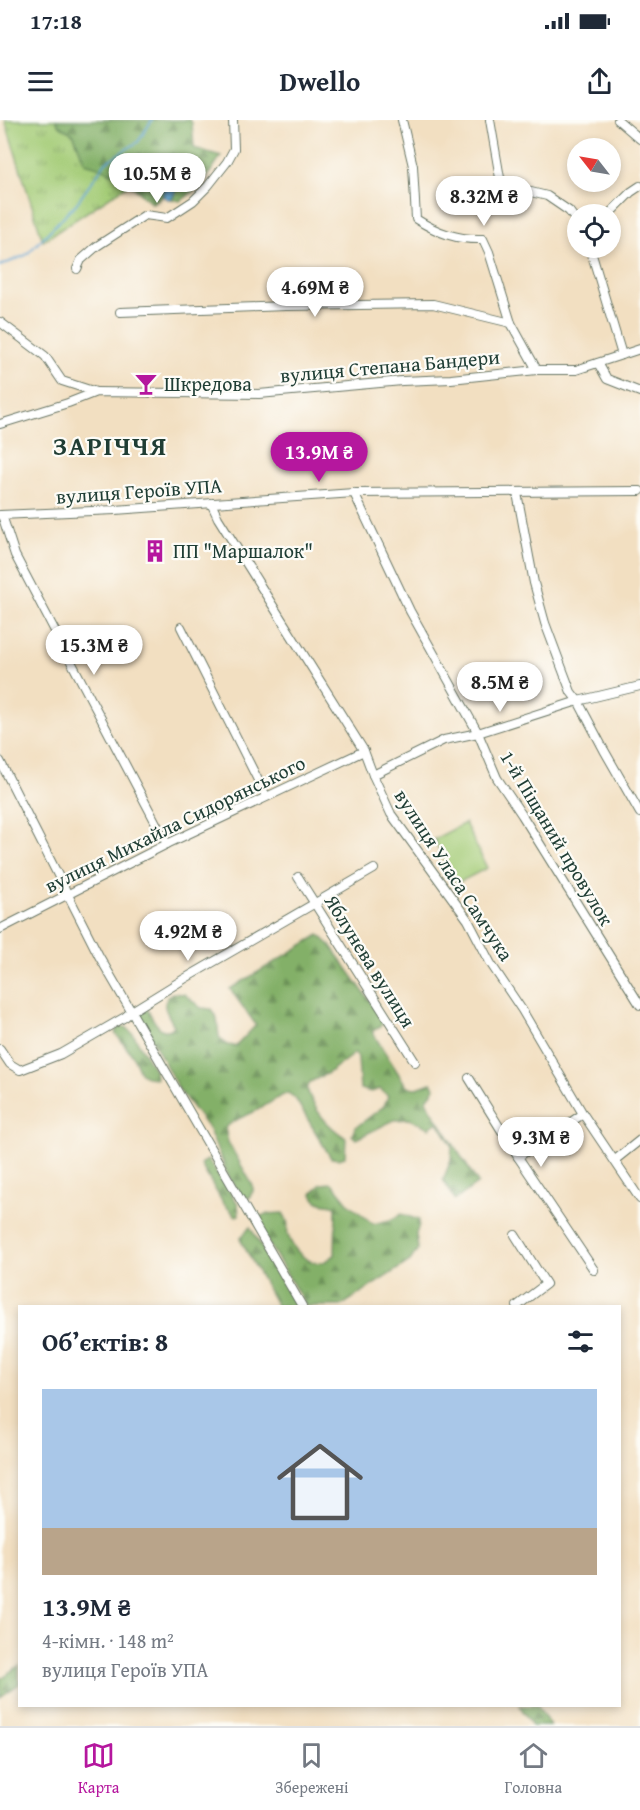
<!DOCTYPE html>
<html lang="uk">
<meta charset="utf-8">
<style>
:root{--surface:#fff;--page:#f2f2f3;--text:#1f2937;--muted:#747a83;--line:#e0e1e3;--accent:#b5179e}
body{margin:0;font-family:"Gentium Book Plus",serif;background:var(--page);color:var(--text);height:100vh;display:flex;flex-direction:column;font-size:22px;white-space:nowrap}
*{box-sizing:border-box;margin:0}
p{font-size:20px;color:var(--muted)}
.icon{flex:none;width:33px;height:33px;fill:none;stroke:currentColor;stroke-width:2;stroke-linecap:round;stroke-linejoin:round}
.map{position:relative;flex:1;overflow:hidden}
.details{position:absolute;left:18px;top:1185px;width:603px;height:402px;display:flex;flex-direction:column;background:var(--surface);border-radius:0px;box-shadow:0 3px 9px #0003}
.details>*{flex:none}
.needle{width:39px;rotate:301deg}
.controls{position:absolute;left:567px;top:18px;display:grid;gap:12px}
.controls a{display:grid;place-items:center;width:54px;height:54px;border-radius:50%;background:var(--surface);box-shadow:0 3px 9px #0003;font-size:30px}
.price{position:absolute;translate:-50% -51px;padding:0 14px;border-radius:21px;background:#fff;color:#222;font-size:20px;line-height:39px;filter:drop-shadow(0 2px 3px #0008)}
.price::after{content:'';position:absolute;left:50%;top:36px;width:18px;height:14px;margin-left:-9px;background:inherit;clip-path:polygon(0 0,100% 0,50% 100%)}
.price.active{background:var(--accent);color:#fff}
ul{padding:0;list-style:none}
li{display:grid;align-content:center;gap:12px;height:318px;padding:0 24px}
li+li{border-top:2px solid var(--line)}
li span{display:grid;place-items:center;height:186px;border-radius:0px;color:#555}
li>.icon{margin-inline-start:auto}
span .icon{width:108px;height:108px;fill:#fffc;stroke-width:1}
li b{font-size:26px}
h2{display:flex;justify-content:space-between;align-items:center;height:72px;padding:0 24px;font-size:26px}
.status{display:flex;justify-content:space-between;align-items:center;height:42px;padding:0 30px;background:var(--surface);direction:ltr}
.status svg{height:16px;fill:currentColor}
header{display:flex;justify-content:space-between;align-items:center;height:78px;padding:0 24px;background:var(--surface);font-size:27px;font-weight:700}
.tab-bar{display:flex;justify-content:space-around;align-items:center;height:84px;border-top:2px solid var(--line);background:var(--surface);font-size:16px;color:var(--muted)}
.tab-bar a{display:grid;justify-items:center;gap:3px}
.tab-bar .active{color:var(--accent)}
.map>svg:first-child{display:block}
.grass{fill:url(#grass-tufts);stroke:#628456;stroke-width:1.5}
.forest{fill:url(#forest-firs);stroke:#51764e;stroke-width:1.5}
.garden{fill:#a4cc77;stroke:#628456;stroke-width:1.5}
.water{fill:url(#water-waves);stroke:#3c6f82;stroke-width:1.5}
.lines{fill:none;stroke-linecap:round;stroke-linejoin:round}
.stream{stroke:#5aa1d0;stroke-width:2}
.minor-casing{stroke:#697665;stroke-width:10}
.minor{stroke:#fff;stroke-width:8}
.labels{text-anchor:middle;stroke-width:4.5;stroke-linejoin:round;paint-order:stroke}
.street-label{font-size:20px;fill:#1f3d34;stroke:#fdfcf7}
.poi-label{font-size:20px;fill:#1f3d34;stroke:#fdfcf7;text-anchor:start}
.district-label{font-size:26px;font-weight:bold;letter-spacing:1.5px;fill:#1f3d34;stroke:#fdfcf7}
</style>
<div class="status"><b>17:18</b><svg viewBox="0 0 49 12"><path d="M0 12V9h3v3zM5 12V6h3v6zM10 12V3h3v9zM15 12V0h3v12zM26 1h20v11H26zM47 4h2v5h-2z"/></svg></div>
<header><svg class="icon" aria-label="menu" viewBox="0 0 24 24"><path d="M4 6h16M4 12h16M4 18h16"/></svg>Dwello<svg class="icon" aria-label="share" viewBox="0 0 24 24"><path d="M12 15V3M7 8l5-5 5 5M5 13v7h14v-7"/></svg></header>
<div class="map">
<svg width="640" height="1606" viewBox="0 0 640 1606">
<defs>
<pattern id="grass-tufts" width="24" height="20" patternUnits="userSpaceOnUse" patternTransform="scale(1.5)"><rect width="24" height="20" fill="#a4cc77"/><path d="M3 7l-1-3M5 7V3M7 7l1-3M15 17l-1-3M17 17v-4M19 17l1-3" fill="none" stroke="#85a762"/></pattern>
<pattern id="forest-firs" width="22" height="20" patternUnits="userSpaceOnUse" patternTransform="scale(1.5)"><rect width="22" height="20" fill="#83b068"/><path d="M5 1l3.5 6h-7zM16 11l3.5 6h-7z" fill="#6b9056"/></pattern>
<pattern id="water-waves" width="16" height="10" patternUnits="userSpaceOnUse" patternTransform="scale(1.5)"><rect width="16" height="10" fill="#5aa1d0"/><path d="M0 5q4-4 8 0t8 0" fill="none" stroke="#4a84aa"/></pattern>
</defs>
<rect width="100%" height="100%" fill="#fdfcf7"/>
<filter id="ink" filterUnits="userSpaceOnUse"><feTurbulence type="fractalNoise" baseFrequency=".0167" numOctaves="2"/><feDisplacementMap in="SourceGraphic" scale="12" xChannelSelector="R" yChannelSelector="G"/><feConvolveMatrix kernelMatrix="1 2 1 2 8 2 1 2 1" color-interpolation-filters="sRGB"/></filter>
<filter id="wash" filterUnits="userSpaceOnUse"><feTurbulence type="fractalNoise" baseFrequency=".008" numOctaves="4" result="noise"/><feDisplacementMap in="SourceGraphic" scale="24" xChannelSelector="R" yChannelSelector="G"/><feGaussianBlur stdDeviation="1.35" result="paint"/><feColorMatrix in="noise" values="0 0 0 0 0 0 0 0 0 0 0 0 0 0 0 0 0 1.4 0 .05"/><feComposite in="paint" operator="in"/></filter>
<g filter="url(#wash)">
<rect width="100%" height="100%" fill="#f2dfc1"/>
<path class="grass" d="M5,0H56L58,4L74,15L85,43L105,48L131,63L43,121Z"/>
<g class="forest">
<path d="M56,0H189L192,3L194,28L221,36L203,63L181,81L171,79L174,76L179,60L169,56L167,65L163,71V76L152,83C130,63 115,51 85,43L74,15L58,4Z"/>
<path d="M319,815L330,825L385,902L372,912L407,967L417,968L431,963L435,968L426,981L478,1063L455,1080L443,1060L451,1040L452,1025L438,1002L429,1008L410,999L394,1000L356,1019L352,1015L355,1008L384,986L388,976L380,969L371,972L360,969L358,938L355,933L328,953L310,962L307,969C314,990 327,1006 346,1018L345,1037L339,1039L331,1038L295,978L288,973C277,977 269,984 259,989C246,997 237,997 225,1008L228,1022L253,1066V1071L249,1078L240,1075L228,1055L208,1008L178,968L147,910L140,895L141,889L146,887C152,897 161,920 174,906C168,894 158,883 172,873L184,874L201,888L211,889L217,898L219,917L227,925L236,926L256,905L230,869Z"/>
<path d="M119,907H126L133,914L155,951L156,958L146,957L140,952L133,936L115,913Z"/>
<path d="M208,1040L238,1084L239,1095L236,1096L223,1083L201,1045L202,1043Z"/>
<path d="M332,1063L349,1084L373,1104L390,1100L402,1094L419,1100V1105L416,1114L418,1129L410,1141L341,1186H306L254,1099L266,1094L283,1093C291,1106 286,1105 288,1115C292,1129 308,1146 323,1142C327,1141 331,1137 335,1135L336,1086C326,1083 316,1085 312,1074L321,1064Z"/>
<path d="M250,1107L296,1186H277L240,1119Z"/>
<path d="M19,1546V1564L0,1577V1559Z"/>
<path d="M520,1586H538L550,1606H532Z"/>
</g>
<path class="garden" d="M465,703L487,748L456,764L434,719Z"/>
<path class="water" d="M175,48L180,53C179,60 176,73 171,79H167L163,76V71L167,65L170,50Z"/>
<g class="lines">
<path class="stream" d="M0,146L26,135L76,84L106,42L138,22L152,0"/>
</g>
</g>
<g filter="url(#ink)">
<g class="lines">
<g class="minor-casing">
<g id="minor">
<path d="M402,0L413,46L416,99C438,113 457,120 483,119L489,132L511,203L537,250"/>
<path d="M490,0L500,58L507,66L547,76L569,91L578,103"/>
<path d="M618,0L640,19"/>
<path d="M609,94L631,72L640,66"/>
<path d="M590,128L622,235"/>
<path d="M77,149L81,140L97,126L145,95L167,98L193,81L208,66L227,42L234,29L233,0"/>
<path d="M120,192L286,186L433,184L511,203"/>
<path d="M0,202L45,236L62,261L96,272"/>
<path d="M598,243L607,259L640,272"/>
<path d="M0,304L68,283L96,272L259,274L402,261L451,259L537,250H576L640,229"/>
<path d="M354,373L410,491L478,613L497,658L522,695L640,885"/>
<path d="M517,373L534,463L545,503L560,543L571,572L578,581L604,630L640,693"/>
<path d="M211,383L218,398L263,470L364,631L373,655L391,694L468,800L491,844L522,890L583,994L640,1079"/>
<path d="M0,395L115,390L354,373L640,371"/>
<path d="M2,395L15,435L167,724"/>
<path d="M181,507L266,676"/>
<path d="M0,641L99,836L302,1186"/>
<path d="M373,655L444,620L478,613L578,581L640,566"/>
<path d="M298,757L415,942"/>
<path d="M0,809L167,724L364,631"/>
<path d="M0,929L10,944L20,950L61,934L125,897L132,891L184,859L374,749"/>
<path d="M469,958L518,1037L594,1150"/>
<path d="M518,1037L583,994"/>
<path d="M615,1040L640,1020"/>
<path d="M515,1115L546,1164L517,1186"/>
</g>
</g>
<use href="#minor" class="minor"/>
</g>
</g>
<defs>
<g id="bar-bare" transform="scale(1.8)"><path d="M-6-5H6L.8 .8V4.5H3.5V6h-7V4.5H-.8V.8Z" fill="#b5179e" stroke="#fdfcf7" stroke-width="2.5" paint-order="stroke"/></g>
<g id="building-bare" transform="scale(1.8)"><path d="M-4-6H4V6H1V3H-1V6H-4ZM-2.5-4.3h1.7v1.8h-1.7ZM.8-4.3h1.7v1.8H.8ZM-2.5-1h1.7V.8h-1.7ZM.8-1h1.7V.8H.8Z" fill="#b5179e" stroke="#fdfcf7" stroke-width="2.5" paint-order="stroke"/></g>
</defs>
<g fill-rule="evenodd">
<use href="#bar-bare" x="146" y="264"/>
<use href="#building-bare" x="155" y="431"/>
</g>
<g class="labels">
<g class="street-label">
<text transform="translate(390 246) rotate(-5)" y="7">вулиця Степана Бандери</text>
<text transform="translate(139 371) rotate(-4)" y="7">вулиця Героїв УПА</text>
<text transform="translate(175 704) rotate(-26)" y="7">вулиця Михайла Сидорянського</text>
<text transform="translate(557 718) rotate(59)" y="7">1-й Піщаний провулок</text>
<text transform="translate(454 755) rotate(57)" y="7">вулиця Уласа Самчука</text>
<text transform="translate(370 841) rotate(58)" y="7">Яблунева вулиця</text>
</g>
<g class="poi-label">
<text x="164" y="271">Шкредова</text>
<text x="173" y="438">ПП "Маршалок"</text>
</g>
<g class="district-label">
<text x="110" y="335">ЗАРІЧЧЯ</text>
</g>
</g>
</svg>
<div class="controls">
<a><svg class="needle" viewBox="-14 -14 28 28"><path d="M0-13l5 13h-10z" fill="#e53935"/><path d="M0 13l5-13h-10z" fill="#747a83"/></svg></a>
<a><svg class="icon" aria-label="locate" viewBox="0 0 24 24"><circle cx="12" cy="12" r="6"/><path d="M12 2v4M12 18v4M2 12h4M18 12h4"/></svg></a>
</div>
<b class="price" style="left:157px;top:84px">10.5M ₴</b>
<b class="price" style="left:484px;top:107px">8.32M ₴</b>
<b class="price" style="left:315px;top:198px">4.69M ₴</b>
<b class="price active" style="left:319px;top:363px">13.9M ₴</b>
<b class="price" style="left:94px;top:556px">15.3M ₴</b>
<b class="price" style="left:500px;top:593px">8.5M ₴</b>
<b class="price" style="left:188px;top:842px">4.92M ₴</b>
<b class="price" style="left:541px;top:1048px">9.3M ₴</b>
<section class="details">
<h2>Об’єктів: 8<svg class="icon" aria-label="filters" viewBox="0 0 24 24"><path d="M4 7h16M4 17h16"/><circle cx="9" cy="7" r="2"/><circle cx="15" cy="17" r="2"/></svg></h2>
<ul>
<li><span style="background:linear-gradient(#a9c7e8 75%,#b9a48a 0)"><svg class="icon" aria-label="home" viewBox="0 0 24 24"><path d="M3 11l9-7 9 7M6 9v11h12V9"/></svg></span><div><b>13.9M ₴</b><p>4-кімн. · 148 m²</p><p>вулиця Героїв УПА</p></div></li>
</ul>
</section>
</div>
<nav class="tab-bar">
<a class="active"><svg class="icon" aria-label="map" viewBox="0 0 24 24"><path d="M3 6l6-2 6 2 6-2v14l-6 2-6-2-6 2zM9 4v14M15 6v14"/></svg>Карта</a>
<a><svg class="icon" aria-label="saved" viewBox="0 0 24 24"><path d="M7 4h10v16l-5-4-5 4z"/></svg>Збережені</a>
<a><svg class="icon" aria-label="home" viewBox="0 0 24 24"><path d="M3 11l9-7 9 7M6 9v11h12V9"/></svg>Головна</a>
</nav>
